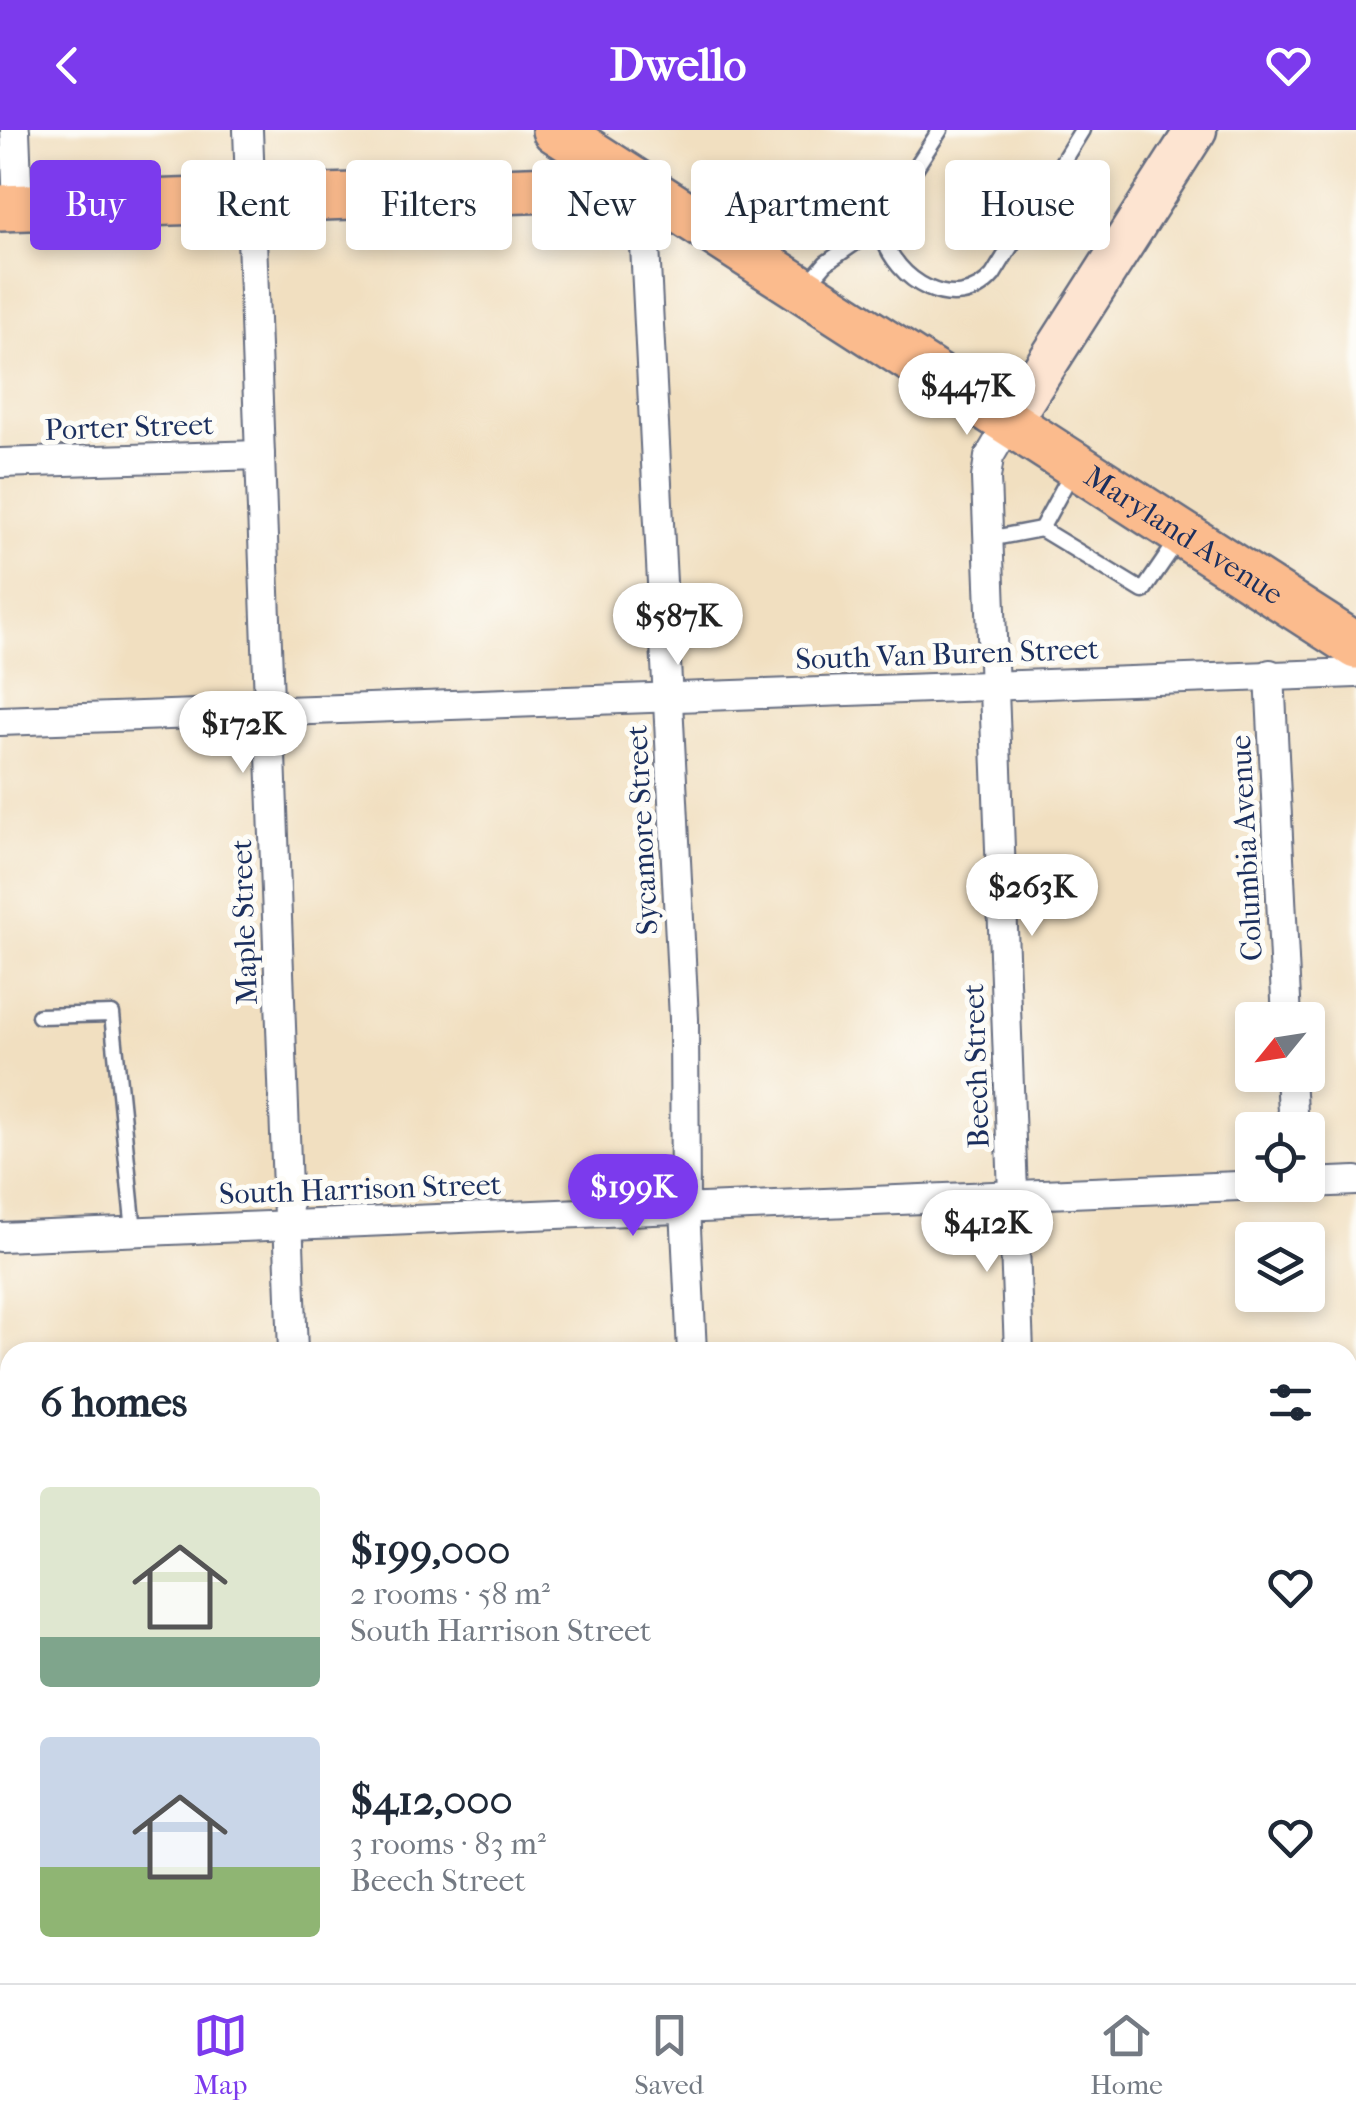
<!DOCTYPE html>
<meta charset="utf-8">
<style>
:root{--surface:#fff;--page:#f6f6f7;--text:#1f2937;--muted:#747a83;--line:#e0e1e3;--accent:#7c3aed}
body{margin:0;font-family:"IM FELL French Canon",serif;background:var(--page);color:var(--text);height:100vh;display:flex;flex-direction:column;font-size:38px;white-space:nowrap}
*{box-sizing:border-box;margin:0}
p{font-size:32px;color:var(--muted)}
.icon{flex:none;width:55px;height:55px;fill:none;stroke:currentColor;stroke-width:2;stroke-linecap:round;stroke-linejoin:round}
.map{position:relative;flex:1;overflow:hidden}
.drawer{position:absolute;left:0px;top:1212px;width:1358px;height:642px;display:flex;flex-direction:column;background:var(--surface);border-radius:30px 30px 0 0;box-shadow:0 5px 15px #0003}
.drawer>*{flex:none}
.hud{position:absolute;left:30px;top:30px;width:1298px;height:90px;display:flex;gap:20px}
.needle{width:65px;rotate:240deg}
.buttons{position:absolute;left:1235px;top:872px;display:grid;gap:20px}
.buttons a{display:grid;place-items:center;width:90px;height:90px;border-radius:10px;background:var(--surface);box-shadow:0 5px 15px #0003;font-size:50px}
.price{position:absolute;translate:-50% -85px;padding:0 22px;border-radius:35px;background:#fff;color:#222;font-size:32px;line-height:65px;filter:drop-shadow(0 2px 5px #0008)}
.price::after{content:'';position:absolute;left:50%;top:60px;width:30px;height:22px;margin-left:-15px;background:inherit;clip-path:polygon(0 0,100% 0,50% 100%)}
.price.on{background:var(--accent);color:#fff}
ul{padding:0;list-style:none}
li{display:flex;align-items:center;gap:30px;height:250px;padding:0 40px}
li span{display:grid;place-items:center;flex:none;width:280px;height:200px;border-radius:10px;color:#555}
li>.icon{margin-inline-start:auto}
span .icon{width:120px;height:120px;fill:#fffc;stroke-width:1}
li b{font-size:42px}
h2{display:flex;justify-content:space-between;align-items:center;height:120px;padding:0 40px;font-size:42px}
.pill{padding:0 35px;border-radius:10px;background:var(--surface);box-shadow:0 5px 15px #0003;font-size:35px;line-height:90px}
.pill.on{background:var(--accent);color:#fff}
header{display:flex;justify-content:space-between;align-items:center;height:130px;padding:0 40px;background:var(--accent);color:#fff;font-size:45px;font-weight:800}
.tab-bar{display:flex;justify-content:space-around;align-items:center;height:140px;border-top:2px solid var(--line);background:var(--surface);font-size:28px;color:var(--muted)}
.tab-bar a{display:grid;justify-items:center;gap:5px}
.tab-bar .on{color:var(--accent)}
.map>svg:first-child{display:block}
.green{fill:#a4cc77;stroke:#607e6a;stroke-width:2.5}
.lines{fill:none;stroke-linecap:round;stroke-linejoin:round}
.lane-casing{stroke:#666d80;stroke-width:19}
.street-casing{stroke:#666d80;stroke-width:32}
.secondary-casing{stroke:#666d80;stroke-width:45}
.primary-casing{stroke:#666d80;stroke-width:50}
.path{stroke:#666d80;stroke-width:6;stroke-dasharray:8 8;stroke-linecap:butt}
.lane{stroke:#fff;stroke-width:14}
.street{stroke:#fff;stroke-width:28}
.secondary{stroke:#fde4d1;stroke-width:40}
.primary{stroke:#fbbb8d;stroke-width:45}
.labels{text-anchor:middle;stroke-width:10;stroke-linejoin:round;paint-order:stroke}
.street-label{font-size:30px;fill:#1b2f5e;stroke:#fdfcf7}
</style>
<header><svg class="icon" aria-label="back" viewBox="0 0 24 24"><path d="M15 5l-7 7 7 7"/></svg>Dwello<svg class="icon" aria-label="heart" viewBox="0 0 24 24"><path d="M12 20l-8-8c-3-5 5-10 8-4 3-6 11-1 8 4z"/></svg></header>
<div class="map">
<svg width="1356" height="1853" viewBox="0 0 1356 1853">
<rect width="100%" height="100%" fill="#fdfcf7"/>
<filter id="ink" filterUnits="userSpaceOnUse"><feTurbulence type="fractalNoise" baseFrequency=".01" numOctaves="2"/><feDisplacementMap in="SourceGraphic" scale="20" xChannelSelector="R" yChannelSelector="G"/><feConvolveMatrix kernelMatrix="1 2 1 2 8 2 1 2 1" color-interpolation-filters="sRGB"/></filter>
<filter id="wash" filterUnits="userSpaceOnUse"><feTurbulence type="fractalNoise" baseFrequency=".0048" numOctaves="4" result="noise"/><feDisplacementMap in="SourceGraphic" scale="40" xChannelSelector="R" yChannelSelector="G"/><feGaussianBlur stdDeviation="2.25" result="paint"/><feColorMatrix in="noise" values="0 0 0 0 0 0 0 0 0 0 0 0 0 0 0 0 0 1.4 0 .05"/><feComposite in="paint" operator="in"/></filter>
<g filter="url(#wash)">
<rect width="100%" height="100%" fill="#f1dfc0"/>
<rect class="green" x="352" y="1845" width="923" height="8"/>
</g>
<g filter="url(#ink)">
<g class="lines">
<g class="lane-casing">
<g id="lane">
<path d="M940,0L900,62L882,103C894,151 956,188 993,145L1082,0"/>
<path d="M808,154L826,133L885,92"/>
<path d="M1073,340L1041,399L1143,461L1178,410"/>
<path d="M988,409L1041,399"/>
<path d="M39,886L112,884L134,1101"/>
</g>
</g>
<g class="street-casing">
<g id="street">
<path d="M15,0L18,78"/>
<path d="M248,0L293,1222"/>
<path d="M642,56L684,889L685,1078L692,1222"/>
<path d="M1009,293L989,327L986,348L1019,1222"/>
<path d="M0,333L260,325"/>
<path d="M1270,544L1287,890"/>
<path d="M0,591L1356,543"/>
<path d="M1290,945L1293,1000"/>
<path d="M1308,1053L1356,1051"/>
<path d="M0,1107L1263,1055"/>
<path d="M1348,1254H1356"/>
<path d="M1348,1576L1356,1575"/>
<path d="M0,1630L10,1629"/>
<path d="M316,1845V1853"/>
</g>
</g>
<g class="secondary-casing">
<path id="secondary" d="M1009,293L1196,0"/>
</g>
<g class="primary-casing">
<g id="primary">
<path id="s1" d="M555,0L1356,516"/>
<path d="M0,78L642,56"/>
</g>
</g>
<g class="path">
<path d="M539,1845L542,1853"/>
<path d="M629,1845L704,1853"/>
<path d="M837,1845V1853"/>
<path d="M360,1853L367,1845"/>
<path d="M574,1853L582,1845"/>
</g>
<use href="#lane" class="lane"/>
<use href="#street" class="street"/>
<use href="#secondary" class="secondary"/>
<use href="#primary" class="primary"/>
</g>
</g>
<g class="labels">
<g class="street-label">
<text transform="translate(129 297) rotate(-2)" y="10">Porter Street</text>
<text dy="10" stroke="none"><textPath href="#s1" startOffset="748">Maryland Avenue</textPath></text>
<text transform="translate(947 524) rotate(-2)" y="10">South Van Buren Street</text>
<text transform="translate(642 700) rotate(-93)" y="10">Sycamore Street</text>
<text transform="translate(1246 718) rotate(-93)" y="10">Columbia Avenue</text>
<text transform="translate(244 792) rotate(-92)" y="10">Maple Street</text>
<text transform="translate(976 936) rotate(-92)" y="10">Beech Street</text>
<text transform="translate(360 1059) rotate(-2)" y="10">South Harrison Street</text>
</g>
</g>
</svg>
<div class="buttons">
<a><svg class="needle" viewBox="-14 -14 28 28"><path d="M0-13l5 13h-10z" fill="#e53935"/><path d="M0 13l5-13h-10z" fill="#747a83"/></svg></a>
<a><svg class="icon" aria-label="locate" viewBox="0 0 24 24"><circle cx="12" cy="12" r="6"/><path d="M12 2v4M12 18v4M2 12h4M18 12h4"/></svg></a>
<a><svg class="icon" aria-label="layers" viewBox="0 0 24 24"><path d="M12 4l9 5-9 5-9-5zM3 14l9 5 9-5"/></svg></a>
</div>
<b class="price" style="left:967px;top:308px">$447K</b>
<b class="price" style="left:678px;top:538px">$587K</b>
<b class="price" style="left:243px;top:646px">$172K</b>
<b class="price" style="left:1032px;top:809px">$263K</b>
<b class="price on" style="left:633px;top:1109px">$199K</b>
<b class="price" style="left:987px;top:1145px">$412K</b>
<div class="hud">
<a class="pill on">Buy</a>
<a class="pill">Rent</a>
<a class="pill">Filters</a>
<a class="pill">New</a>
<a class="pill">Apartment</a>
<a class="pill">House</a>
</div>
<section class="drawer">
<h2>6 homes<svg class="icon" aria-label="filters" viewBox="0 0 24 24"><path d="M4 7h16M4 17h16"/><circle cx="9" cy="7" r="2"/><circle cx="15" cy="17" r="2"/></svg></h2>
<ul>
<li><span style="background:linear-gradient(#dfe7d0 75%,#7fa58c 0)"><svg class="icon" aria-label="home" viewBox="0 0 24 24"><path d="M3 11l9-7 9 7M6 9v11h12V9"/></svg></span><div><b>$199,000</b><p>2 rooms · 58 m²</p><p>South Harrison Street</p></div><svg class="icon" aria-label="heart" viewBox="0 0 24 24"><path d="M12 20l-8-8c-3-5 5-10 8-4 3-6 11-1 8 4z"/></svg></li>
<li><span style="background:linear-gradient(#c9d6e8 65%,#8fb573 0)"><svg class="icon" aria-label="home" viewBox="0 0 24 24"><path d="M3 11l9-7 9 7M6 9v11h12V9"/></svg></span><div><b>$412,000</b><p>3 rooms · 83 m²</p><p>Beech Street</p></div><svg class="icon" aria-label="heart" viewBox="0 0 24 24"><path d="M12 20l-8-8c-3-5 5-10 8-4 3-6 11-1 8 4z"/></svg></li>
</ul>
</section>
</div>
<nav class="tab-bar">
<a class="on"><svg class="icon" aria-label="map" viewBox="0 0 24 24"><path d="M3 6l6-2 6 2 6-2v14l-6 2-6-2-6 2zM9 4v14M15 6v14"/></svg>Map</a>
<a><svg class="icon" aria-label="saved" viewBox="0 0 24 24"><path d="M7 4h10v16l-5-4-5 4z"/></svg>Saved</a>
<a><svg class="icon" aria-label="home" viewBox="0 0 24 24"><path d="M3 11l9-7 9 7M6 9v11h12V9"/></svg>Home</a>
</nav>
